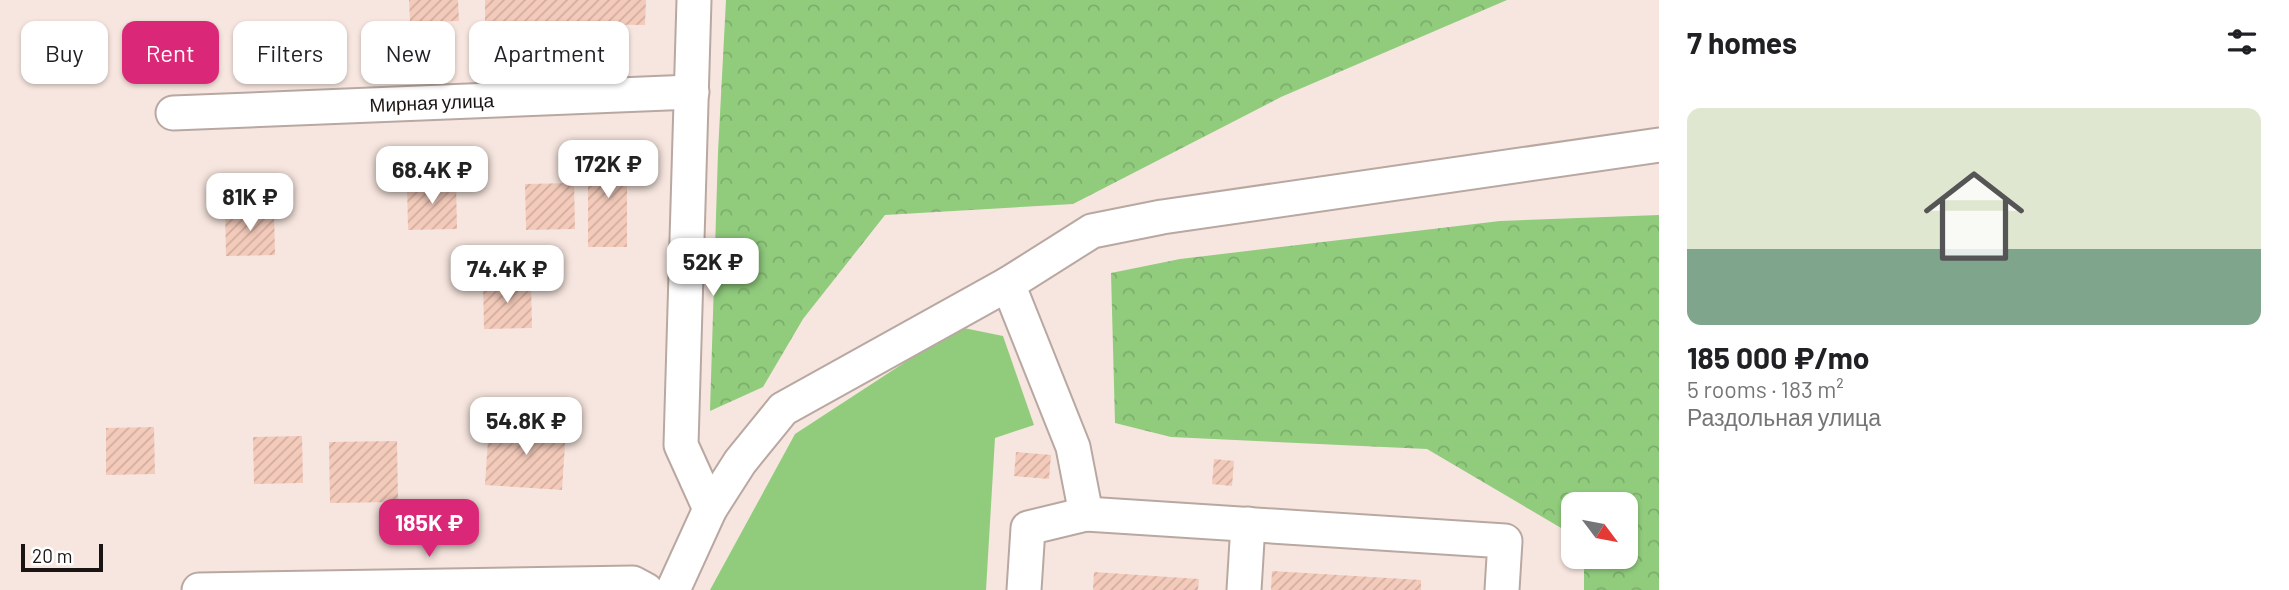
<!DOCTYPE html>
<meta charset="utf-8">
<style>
:root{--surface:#fff;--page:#f6f6f6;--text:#202124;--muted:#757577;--line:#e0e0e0;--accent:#db2777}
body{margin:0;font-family:Barlow,sans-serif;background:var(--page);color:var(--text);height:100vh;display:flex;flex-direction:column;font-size:26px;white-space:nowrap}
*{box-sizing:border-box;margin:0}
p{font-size:23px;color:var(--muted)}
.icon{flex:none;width:38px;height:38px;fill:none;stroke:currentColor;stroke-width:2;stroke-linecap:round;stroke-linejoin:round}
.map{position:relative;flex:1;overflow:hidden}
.side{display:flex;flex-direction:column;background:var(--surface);width:630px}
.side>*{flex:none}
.banner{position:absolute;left:21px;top:21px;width:665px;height:63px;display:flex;gap:14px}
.needle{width:46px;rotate:122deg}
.tools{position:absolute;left:1561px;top:492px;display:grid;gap:14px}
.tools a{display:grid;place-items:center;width:77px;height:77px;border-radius:14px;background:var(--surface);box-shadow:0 2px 5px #0004;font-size:35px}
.scale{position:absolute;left:21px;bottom:18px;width:82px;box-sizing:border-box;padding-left:7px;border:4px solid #1a1512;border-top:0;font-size:19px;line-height:24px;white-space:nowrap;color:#1a1512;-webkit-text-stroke:5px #fff;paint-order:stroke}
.price{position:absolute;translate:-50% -60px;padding:0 16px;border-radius:14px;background:#fff;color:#222;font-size:23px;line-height:46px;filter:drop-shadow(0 2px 4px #0008)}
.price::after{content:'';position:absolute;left:50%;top:42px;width:21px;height:16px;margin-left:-10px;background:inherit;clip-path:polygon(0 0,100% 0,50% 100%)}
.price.selected{background:var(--accent);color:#fff}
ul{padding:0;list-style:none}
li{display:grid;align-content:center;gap:14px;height:371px;padding:0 28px}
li+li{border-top:2px solid var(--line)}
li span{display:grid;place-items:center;height:217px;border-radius:14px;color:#555}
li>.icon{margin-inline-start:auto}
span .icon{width:126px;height:126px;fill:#fffc;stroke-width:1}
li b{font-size:30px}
h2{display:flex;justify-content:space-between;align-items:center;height:84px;padding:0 28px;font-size:30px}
.pill{padding:0 24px;border-radius:14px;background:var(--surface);box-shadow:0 2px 5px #0004;font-size:24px;line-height:63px}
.pill.selected{background:var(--accent);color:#fff}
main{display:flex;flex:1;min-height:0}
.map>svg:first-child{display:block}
.green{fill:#91cc7d}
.forest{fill:url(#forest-crowns)}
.building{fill:url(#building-hatch)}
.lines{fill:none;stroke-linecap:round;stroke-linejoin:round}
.minor-casing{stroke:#b8a8a1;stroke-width:37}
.minor{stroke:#fff;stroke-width:33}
.labels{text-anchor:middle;stroke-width:5;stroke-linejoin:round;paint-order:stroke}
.street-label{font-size:19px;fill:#1a1512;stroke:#fff}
</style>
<main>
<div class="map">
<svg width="1659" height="590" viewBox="0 0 1659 590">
<defs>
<pattern id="forest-crowns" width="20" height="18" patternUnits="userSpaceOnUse" patternTransform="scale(1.75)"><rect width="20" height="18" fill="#91cc7d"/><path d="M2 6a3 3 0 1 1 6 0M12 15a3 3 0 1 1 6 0" fill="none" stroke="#7cae6b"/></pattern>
<pattern id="building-hatch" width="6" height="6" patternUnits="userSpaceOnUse" patternTransform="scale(1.75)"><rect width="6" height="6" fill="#f4cbbb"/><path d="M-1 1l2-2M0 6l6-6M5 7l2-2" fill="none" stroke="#d1ada0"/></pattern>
</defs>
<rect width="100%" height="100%" fill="#f7e6df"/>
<path class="green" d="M959,327L1003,336L1034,425L995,438L986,590H710L795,434Z"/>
<g class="forest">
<path d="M726,0H1507L1281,97L1073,204L885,215L803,319L763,387L710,411L718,152Z"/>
<path d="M1659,215V590H1584V557L1626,556V504H1573V535L1427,449L1171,437L1115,423L1111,273L1180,259L1500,221Z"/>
</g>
<g class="building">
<path d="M409,0H458L459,21L410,22Z"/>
<path d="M485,0H646L645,25L485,23Z"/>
<rect x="588" y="152" width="39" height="95"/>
<path d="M456,182L457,229L408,230L407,183Z"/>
<path d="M574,183L575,229L526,230L525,184Z"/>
<path d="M274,209L275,255L226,256L225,210Z"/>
<path d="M531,281L532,328L484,329L483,282Z"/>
<path d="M489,424L566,429L562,490L485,485Z"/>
<path d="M154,427L155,474L106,475V428Z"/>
<path d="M302,436L303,483L254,484L253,437Z"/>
<path d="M397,441L398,502L330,503L329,442Z"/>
<path d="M1016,452L1051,455L1049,479L1014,476Z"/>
<path d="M1214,459L1234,461L1232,486L1212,484Z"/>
<path d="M1272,571L1421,580V590H1271Z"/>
<path d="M1094,572L1199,579L1198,590H1093Z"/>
</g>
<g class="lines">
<g class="minor-casing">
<g id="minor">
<path d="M694,0L681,445L710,509"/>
<path id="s1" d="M173,113L692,92"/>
<path d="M1008,284L1073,447L1086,514"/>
<path d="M199,590L633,583L646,590"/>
<path d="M673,590L710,509L740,462L783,409L1008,284L1092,231L1162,217L1659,145"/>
<path d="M1024,590L1028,528L1086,514L1505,541L1502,590"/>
<path d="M1244,590L1248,524"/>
</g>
</g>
<use href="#minor" class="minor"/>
</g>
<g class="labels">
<g class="street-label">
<text dy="7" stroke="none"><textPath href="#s1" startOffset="259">Мирная улица</textPath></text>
</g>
</g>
</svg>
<div class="tools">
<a><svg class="needle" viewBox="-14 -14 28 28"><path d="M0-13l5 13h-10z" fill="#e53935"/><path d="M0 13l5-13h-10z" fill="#757577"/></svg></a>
</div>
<div class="scale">20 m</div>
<b class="price" style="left:608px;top:200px">172K ₽</b>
<b class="price" style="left:432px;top:206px">68.4K ₽</b>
<b class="price" style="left:250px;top:233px">81K ₽</b>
<b class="price" style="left:713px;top:298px">52K ₽</b>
<b class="price" style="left:507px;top:305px">74.4K ₽</b>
<b class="price" style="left:526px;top:457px">54.8K ₽</b>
<b class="price selected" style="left:429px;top:559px">185K ₽</b>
<div class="banner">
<a class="pill">Buy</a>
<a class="pill selected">Rent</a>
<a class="pill">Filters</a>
<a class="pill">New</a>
<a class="pill">Apartment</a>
</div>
</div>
<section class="side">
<h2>7 homes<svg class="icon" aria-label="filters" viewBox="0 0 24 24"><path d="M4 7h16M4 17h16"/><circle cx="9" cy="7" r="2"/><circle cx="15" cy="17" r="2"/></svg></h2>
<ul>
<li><span style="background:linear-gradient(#dfe7d0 65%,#7fa58c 0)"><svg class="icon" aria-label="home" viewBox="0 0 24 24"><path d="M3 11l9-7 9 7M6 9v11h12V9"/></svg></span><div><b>185 000 ₽/mo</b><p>5 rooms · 183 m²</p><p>Раздольная улица</p></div></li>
</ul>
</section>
</main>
